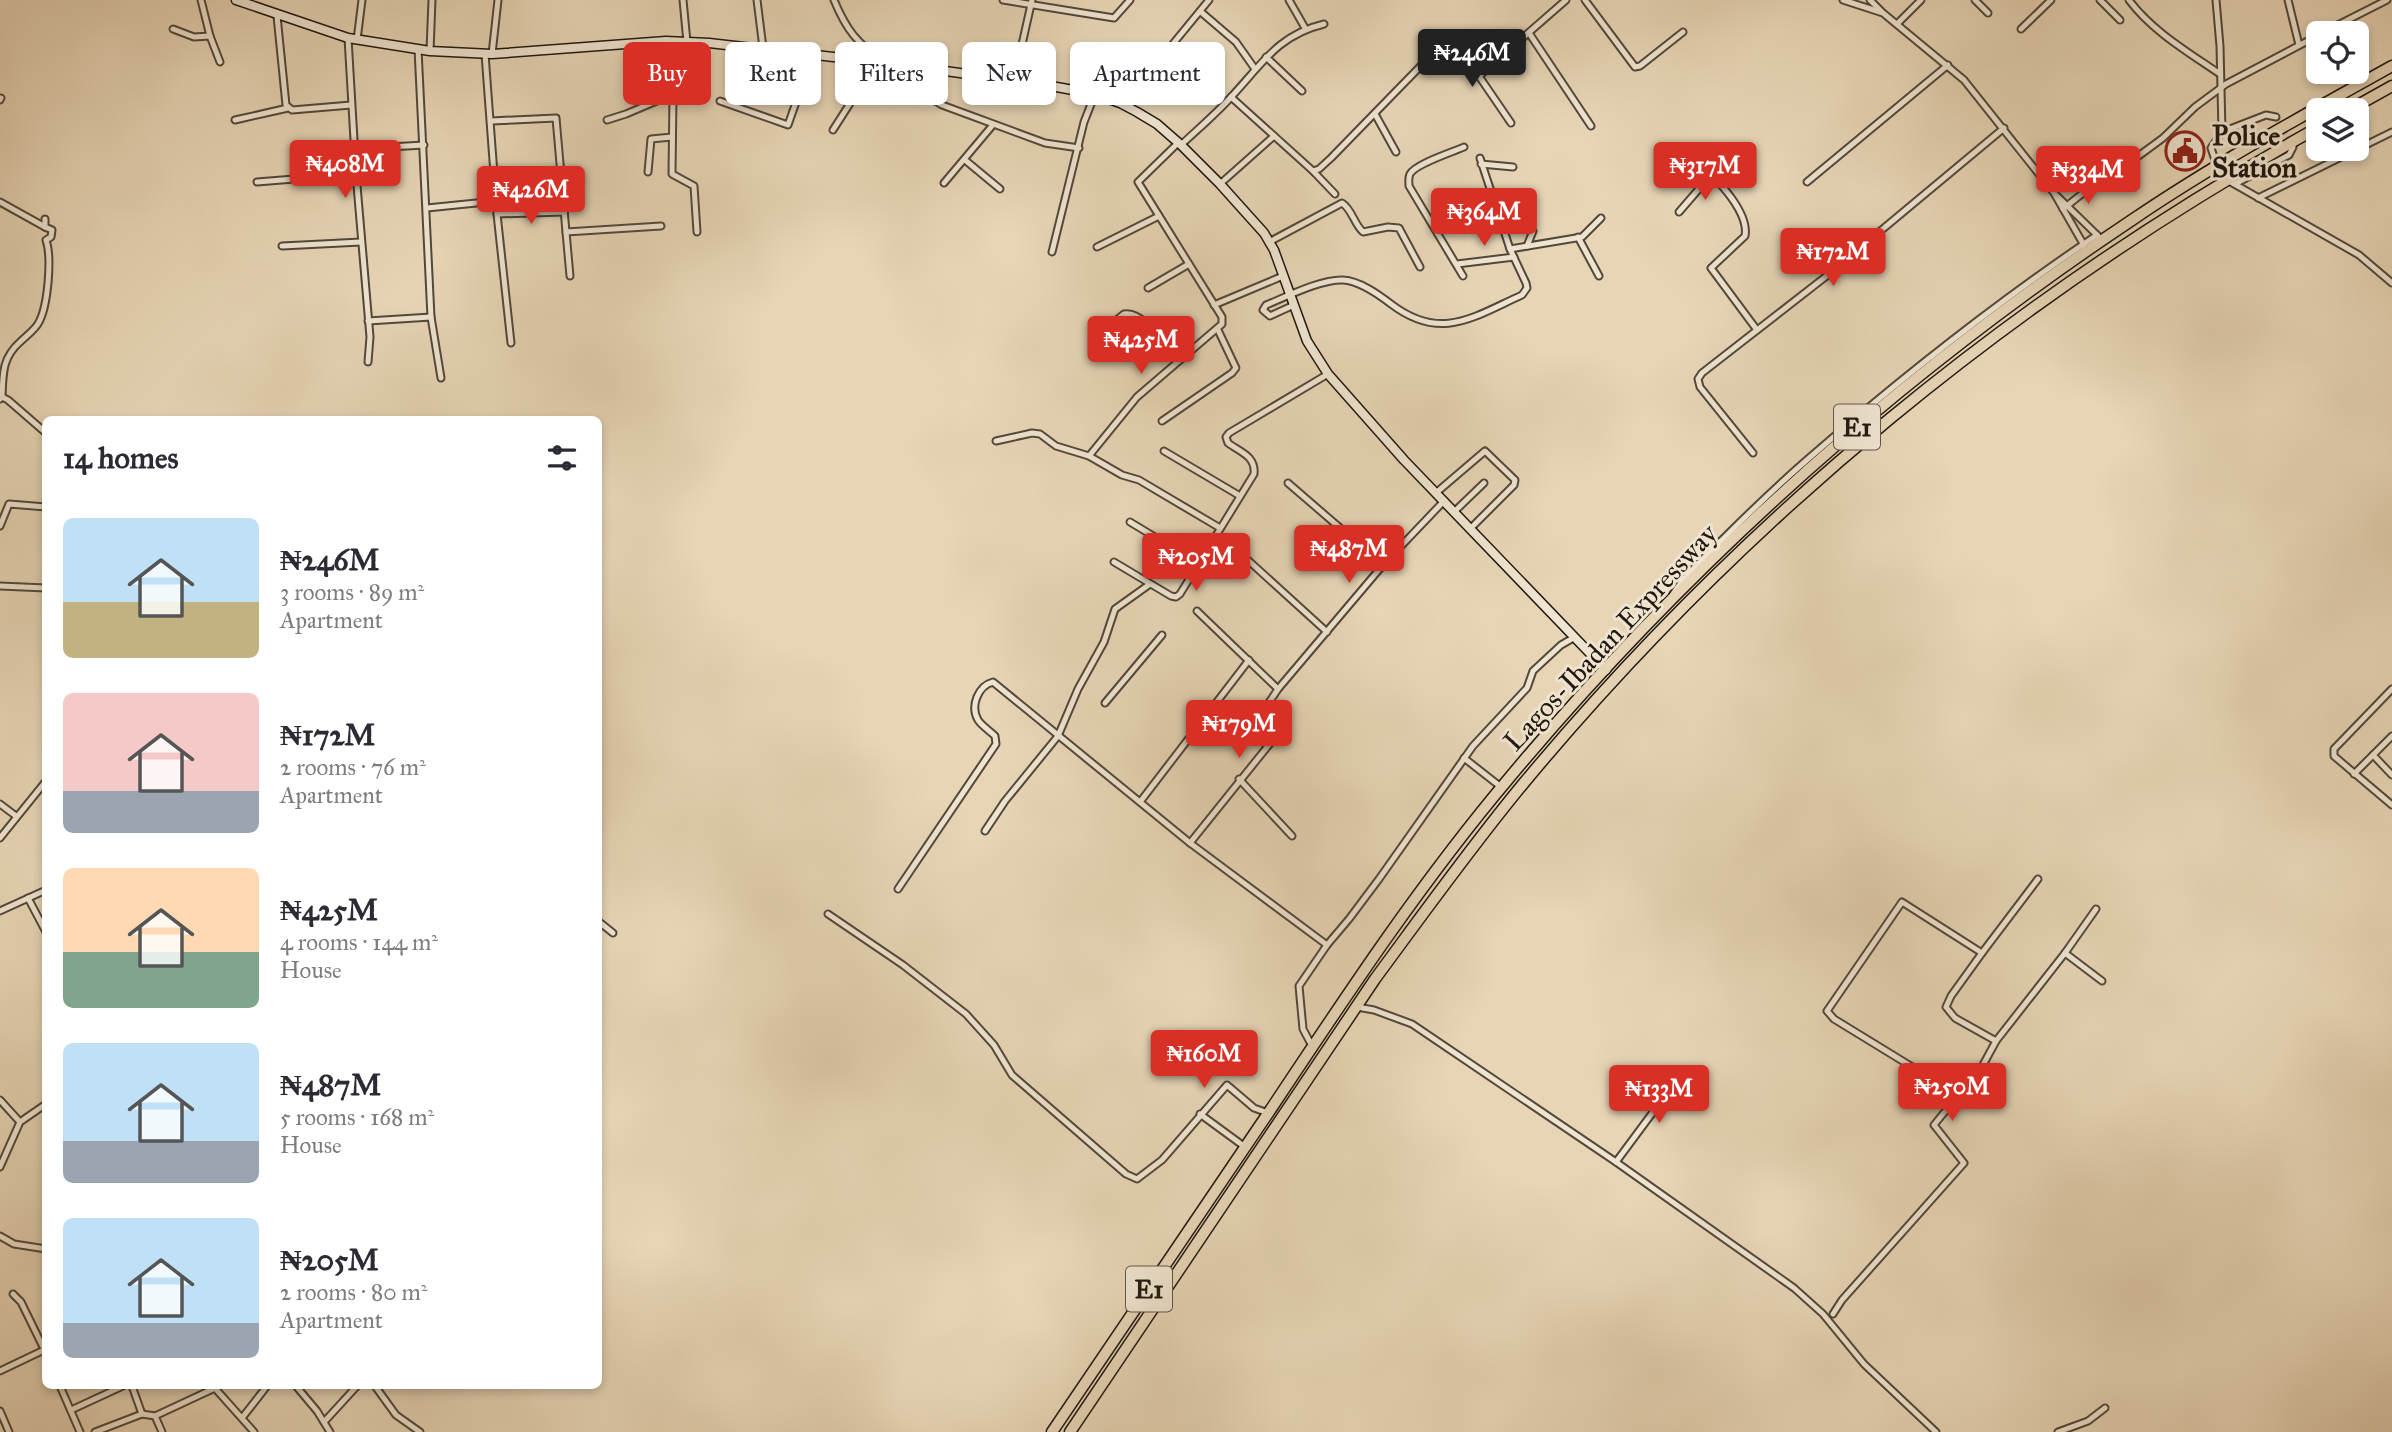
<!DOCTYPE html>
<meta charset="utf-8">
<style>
:root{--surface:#fff;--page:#f7f7f7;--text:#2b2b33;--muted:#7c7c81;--accent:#d93025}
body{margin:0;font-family:"IM FELL Great Primer",serif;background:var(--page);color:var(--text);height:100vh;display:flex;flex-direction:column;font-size:26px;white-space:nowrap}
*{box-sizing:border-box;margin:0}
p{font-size:23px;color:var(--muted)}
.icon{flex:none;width:38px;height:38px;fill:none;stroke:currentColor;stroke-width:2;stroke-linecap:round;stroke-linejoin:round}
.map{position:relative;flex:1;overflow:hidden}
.panel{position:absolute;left:42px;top:416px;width:560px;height:973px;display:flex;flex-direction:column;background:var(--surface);border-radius:10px;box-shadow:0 4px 10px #0003}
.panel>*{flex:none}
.hud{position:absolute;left:623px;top:42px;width:665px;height:63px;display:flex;gap:14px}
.buttons{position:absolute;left:2306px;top:21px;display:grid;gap:14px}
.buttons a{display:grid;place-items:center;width:63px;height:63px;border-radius:10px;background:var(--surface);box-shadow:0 4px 10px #0003;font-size:35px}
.price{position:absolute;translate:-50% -60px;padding:0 16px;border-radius:7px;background:var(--accent);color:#fff;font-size:23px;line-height:46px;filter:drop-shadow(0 2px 4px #0008)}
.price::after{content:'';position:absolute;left:50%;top:42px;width:21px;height:16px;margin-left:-10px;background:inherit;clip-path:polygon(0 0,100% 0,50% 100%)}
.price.on{background:#222;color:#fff}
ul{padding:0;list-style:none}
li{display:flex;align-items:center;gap:21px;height:175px;padding:0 21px}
li span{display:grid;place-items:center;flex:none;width:196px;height:140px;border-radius:10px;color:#555}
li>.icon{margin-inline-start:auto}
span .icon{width:84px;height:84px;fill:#fffc;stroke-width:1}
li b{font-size:30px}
h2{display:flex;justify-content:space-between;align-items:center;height:84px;padding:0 21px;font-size:30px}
.chip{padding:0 24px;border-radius:10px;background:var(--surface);box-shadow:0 4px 10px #0003;font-size:24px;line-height:63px}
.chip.on{background:var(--accent);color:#fff}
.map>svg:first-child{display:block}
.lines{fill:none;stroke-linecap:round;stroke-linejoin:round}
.street-tunnel{stroke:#bfaf95;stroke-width:5;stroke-dasharray:5 2.5;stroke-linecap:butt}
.street-casing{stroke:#52483a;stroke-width:9}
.secondary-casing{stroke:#211910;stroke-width:11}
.highway-casing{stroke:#211910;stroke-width:13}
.street{stroke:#efe4d0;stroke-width:5}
.secondary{stroke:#efe4d0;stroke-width:8}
.highway{stroke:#e7d5b6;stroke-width:10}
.labels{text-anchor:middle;stroke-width:6;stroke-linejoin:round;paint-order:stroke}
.shield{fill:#efe4d0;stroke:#5f564a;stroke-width:2}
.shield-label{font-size:26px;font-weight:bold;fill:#211910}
.poi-label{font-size:28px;font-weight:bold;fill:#211910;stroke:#efe4d0;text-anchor:start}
.street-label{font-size:28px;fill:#211910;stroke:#efe4d0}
</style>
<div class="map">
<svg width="2392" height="1432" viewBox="0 0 2392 1432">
<rect width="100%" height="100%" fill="#e7d5b6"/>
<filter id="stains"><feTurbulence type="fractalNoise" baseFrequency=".00286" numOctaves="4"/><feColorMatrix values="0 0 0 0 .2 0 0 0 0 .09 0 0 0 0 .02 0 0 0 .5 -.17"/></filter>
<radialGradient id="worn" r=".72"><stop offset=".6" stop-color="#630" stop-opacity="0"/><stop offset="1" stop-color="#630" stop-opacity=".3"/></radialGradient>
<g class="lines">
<path class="street-tunnel" d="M2276,117L2292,145"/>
<g class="street-casing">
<g id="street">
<path d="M201,0L210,36L220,62"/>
<path d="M683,0L687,42"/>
<path d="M757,0L763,48"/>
<path d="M834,0C846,29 857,44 884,61"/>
<path d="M1003,0L1114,18L1130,0"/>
<path d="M1289,0L1305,28"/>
<path d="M1585,0L1635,67L1640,66L1683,32"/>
<path d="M1843,0L1883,13L1964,80L2054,193L2085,247"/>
<path d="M1870,0L1881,11"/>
<path d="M1975,0L1988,13"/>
<path d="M2100,0L2120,20"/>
<path d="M2129,0C2152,31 2188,52 2220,74"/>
<path d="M2216,0L2220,46L2222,132L2211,148L2217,166"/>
<path d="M2288,0L2299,45"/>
<path d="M1201,12L1236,42L1255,69"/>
<path d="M277,16L286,105L292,110L351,105"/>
<path d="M1897,24L1921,0"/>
<path d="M173,29L194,37L210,36"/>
<path d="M2021,29L2051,0"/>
<path d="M1529,33L1591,126"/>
<path d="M2322,33L2387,0"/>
<path d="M348,38L356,174L370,337L368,362"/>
<path d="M357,40L362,0"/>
<path d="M418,49L431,317L441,378"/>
<path d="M430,51L432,0"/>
<path d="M485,54L497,214L511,343"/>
<path d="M492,54L498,0"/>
<path d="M1266,57L1302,91"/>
<path d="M904,65C914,83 924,95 942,105L1045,143L1079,148"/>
<path d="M1479,76L1566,0"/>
<path d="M1014,80L1032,0"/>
<path d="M673,94L672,174L694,186L697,232"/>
<path d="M1231,97L1313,171L1319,169L1331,158L1447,39L1451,38L1455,41L1511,123"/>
<path d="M0,100L1,98"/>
<path d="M720,101L788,125L813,54"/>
<path d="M1120,103L1163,56L1209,0"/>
<path d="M1375,114L1396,152"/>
<path d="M235,120L288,108"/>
<path d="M607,120L626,114L673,94L666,41"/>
<path d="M491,121L556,118L566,232L661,226"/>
<path d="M833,130L863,83L874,61"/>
<path d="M2222,132L2266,115L2276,117"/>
<path d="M1181,145C1198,129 1217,113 1232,96C1262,64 1278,35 1324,24"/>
<path d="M355,149L424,145"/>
<path d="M1694,156C1711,174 1750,210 1745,236L1711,268L1757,330"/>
<path d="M965,160L1000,189"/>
<path d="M1481,164L1513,167"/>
<path d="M1313,171L1335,194"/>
<path d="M648,172L651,139L672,137"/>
<path d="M2229,181L2359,255L2392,283"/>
<path d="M257,182L356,174"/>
<path d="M1807,182L1948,65"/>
<path d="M944,183L992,126"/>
<path d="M1220,184L1274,136"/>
<path d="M2235,184L2289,155L2293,147"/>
<path d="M2056,195L2099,237"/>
<path d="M2258,198L2392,132"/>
<path d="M0,202L45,227"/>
<path d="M427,208L496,201"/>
<path d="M2063,209L2093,185L2129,163L2163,138L2195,107L2226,84L2319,35"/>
<path d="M1679,212L1711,175"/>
<path d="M497,214L564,212"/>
<path d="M566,232L570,276"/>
<path d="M1578,237L1599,276"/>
<path d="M1269,242L1342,203C1352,209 1354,224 1363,232L1388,227L1399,228L1420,267"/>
<path d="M282,246L361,242"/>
<path d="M1527,246L1533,231"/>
<path d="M1097,247L1159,216"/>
<path d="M1510,249L1582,237L1601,218"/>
<path d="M1052,252L1084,122L1095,94"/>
<path d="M1457,264L1514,257"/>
<path d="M1463,276L1409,186C1409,181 1408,178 1410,174C1415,164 1453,152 1464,147"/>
<path d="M1148,288L1189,264"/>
<path d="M1214,305L1283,276"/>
<path d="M1294,305L1270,316L1263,310L1266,305C1286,297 1321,279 1343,280C1360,281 1378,294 1391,304C1441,342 1473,317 1522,295L1527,288L1526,283L1510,249L1480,158"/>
<path d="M368,321L431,317"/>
<path d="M1101,333L1124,314C1144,310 1166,347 1178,361"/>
<path d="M0,396L8,400L46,433"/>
<path d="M0,399L2,397C3,374 2,358 20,342C26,336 36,329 39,322C48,305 52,258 46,240L51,237L52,230L45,227V219"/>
<path d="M1162,421L1232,373L1236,368L1218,330"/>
<path d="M996,441L1032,433L1040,434L1056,446L1089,456L1122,475L1139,480L1220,528"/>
<path d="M1164,451L1240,496"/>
<path d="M1753,453L1700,387L1698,379L1702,373L1824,278L2004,128"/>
<path d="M1089,456L1137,397L1222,324V317L1138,182L1179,142"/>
<path d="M1288,483L1383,565"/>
<path d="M1437,492L1485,451L1515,480L1514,485L1471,528"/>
<path d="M1455,511L1484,483"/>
<path d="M1130,522L1198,563"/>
<path d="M0,526L9,504L46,507"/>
<path d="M1228,542L1327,632"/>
<path d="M1114,562L1171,596L1176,597L1180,594L1254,474C1256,456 1240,452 1228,443L1226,437L1229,433L1328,374"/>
<path d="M0,586L46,588"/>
<path d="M1673,594C1687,573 1705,557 1723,539C1750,512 1778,485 1808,459C1900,379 1996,303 2097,235"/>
<path d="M1197,611L1278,689"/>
<path d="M2392,689L2334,749V756L2392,805"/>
<path d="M1105,703L1162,635"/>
<path d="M2392,736L2373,755L2392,775"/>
<path d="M1464,758L1501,787"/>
<path d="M2354,774L2373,755"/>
<path d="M1239,779L1292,836"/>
<path d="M1140,802L1249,660"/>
<path d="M0,804L16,816"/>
<path d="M985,831L1005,801L1058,736L1078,689L1104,642L1115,609L1150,584"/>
<path d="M0,838L46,781"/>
<path d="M1190,843L1276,736L1279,729L1266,707L1278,689L1383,565L1444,501"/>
<path d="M898,889L996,744L995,736C990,731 982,726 978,720C970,706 978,686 993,682L1190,843L1327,945"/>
<path d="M28,898L46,932"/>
<path d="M0,911L46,890"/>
<path d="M828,914L903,965L966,1014L994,1045L1012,1075L1126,1174L1137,1179L1162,1160L1227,1085L1254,1108L1268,1113"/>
<path d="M598,921L613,933"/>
<path d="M2065,953L2102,981"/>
<path d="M1357,1007L1374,1010L1412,1024L1616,1162L1794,1288L1823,1314L1864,1364L1936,1432"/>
<path d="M1996,1041L1955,1018L1946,1007L1951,996L1982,953L2038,879"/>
<path d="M1312,1046L1303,1029L1299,986L1327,945L1349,919L1379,879L1473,746L1527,688L1533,671L1561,645L1575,637"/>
<path d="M1958,1095L1834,1019L1827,1011L1902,902L1982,953"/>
<path d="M0,1100L20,1122"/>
<path d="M1200,1114L1245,1147"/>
<path d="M1616,1162L1682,1073"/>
<path d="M0,1167L20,1122L46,1104"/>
<path d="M0,1236L14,1244L46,1249"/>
<path d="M13,1294L21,1302L46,1353"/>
<path d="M1833,1314L1842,1300L1964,1163L1934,1125L1983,1065L1996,1041L2065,953L2096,909"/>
<path d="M0,1371L44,1350"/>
<path d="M60,1386L80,1432"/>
<path d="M132,1386L142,1414"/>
<path d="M213,1386L254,1432"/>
<path d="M296,1386L317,1411L330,1432"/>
<path d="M375,1386L396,1415L420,1432"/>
<path d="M71,1410L123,1386"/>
<path d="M0,1411L9,1432"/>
<path d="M155,1416L162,1432"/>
<path d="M242,1418L267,1386"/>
<path d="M324,1422L357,1386"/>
<path d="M95,1432L142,1414L155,1416L215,1388"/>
<path d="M2058,1432L2088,1421L2105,1408"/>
</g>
</g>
<g class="secondary-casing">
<path id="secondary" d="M236,0L348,38L430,51L492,54L666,41L709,43L887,63L1040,84L1095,94L1120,103L1137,112L1157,124L1181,145L1220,184L1264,233L1274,250L1307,341L1328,374L1404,460L1606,670"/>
</g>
<g class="highway-casing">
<g id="highway">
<path d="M2349,110L2392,86"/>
<path d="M1052,1432C1125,1324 1198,1217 1271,1109C1346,996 1422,881 1510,777C1689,563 1900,375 2132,220C2216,163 2304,115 2392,66"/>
<path d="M1070,1432L1375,979C1423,914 1471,847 1523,784C1745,517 2015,295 2319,127"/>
</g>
</g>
<use href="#street" class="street"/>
<use href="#secondary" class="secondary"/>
<use href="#highway" class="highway"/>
</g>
<defs>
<g id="civic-ring" transform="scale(2.0125)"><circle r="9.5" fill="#efe4d0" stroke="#8f2418" stroke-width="1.5"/><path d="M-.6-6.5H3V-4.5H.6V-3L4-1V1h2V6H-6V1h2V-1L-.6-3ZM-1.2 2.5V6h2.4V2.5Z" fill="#8f2418"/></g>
</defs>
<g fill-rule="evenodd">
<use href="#civic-ring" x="2185" y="151"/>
</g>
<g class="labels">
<g class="shield">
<rect x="1834" y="404.5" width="46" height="45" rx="5"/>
<rect x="1126" y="1266.5" width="46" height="45" rx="5"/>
</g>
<g class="shield-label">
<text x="1857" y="436">E1</text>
<text x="1149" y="1298">E1</text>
</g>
<g class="poi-label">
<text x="2212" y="145">Police<tspan x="2212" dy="32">Station</tspan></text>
</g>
<g class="street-label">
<text transform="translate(1610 637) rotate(-47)" y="10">Lagos-Ibadan Expressway</text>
</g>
</g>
<rect width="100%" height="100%" filter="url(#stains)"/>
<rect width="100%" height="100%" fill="url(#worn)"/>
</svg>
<div class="buttons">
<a><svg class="icon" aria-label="locate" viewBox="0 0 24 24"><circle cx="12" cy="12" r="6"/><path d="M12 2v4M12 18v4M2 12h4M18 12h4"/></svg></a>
<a><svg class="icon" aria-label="layers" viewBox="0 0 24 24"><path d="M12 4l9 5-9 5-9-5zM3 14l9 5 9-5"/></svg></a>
</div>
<b class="price on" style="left:1472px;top:89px">₦246M</b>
<b class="price" style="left:345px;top:200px">₦408M</b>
<b class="price" style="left:1705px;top:202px">₦317M</b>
<b class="price" style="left:2088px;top:206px">₦334M</b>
<b class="price" style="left:531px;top:226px">₦426M</b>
<b class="price" style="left:1484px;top:248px">₦364M</b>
<b class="price" style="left:1833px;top:288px">₦172M</b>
<b class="price" style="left:1141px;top:376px">₦425M</b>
<b class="price" style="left:1349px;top:585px">₦487M</b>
<b class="price" style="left:1196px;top:593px">₦205M</b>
<b class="price" style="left:1239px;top:760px">₦179M</b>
<b class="price" style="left:1204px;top:1090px">₦160M</b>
<b class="price" style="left:1952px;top:1123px">₦250M</b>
<b class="price" style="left:1659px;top:1125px">₦133M</b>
<div class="hud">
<a class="chip on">Buy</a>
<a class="chip">Rent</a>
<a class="chip">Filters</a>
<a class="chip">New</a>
<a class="chip">Apartment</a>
</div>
<section class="panel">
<h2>14 homes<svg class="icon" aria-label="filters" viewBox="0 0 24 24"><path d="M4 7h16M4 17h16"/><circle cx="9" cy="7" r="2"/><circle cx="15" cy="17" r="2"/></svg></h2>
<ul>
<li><span style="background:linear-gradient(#bfe0f5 60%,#c2b280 0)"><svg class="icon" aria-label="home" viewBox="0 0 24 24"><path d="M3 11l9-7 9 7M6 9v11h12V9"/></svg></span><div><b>₦246M</b><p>3 rooms · 89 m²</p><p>Apartment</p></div></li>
<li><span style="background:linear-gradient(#f6c9c9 70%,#9aa5b1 0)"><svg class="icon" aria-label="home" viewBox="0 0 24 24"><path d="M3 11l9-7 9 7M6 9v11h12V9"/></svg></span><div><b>₦172M</b><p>2 rooms · 76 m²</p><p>Apartment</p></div></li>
<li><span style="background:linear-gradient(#ffd9b3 60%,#7fa58c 0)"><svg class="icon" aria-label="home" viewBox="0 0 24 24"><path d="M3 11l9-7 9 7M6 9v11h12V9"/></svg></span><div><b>₦425M</b><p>4 rooms · 144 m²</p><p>House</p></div></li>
<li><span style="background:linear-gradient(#bfe0f5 70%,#9aa5b1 0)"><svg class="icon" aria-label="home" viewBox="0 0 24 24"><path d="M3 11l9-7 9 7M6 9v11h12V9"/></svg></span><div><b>₦487M</b><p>5 rooms · 168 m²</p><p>House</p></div></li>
<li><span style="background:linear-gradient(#bfe0f5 75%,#9aa5b1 0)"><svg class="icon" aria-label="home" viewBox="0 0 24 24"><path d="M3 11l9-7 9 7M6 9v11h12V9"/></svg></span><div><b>₦205M</b><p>2 rooms · 80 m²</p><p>Apartment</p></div></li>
</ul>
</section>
</div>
